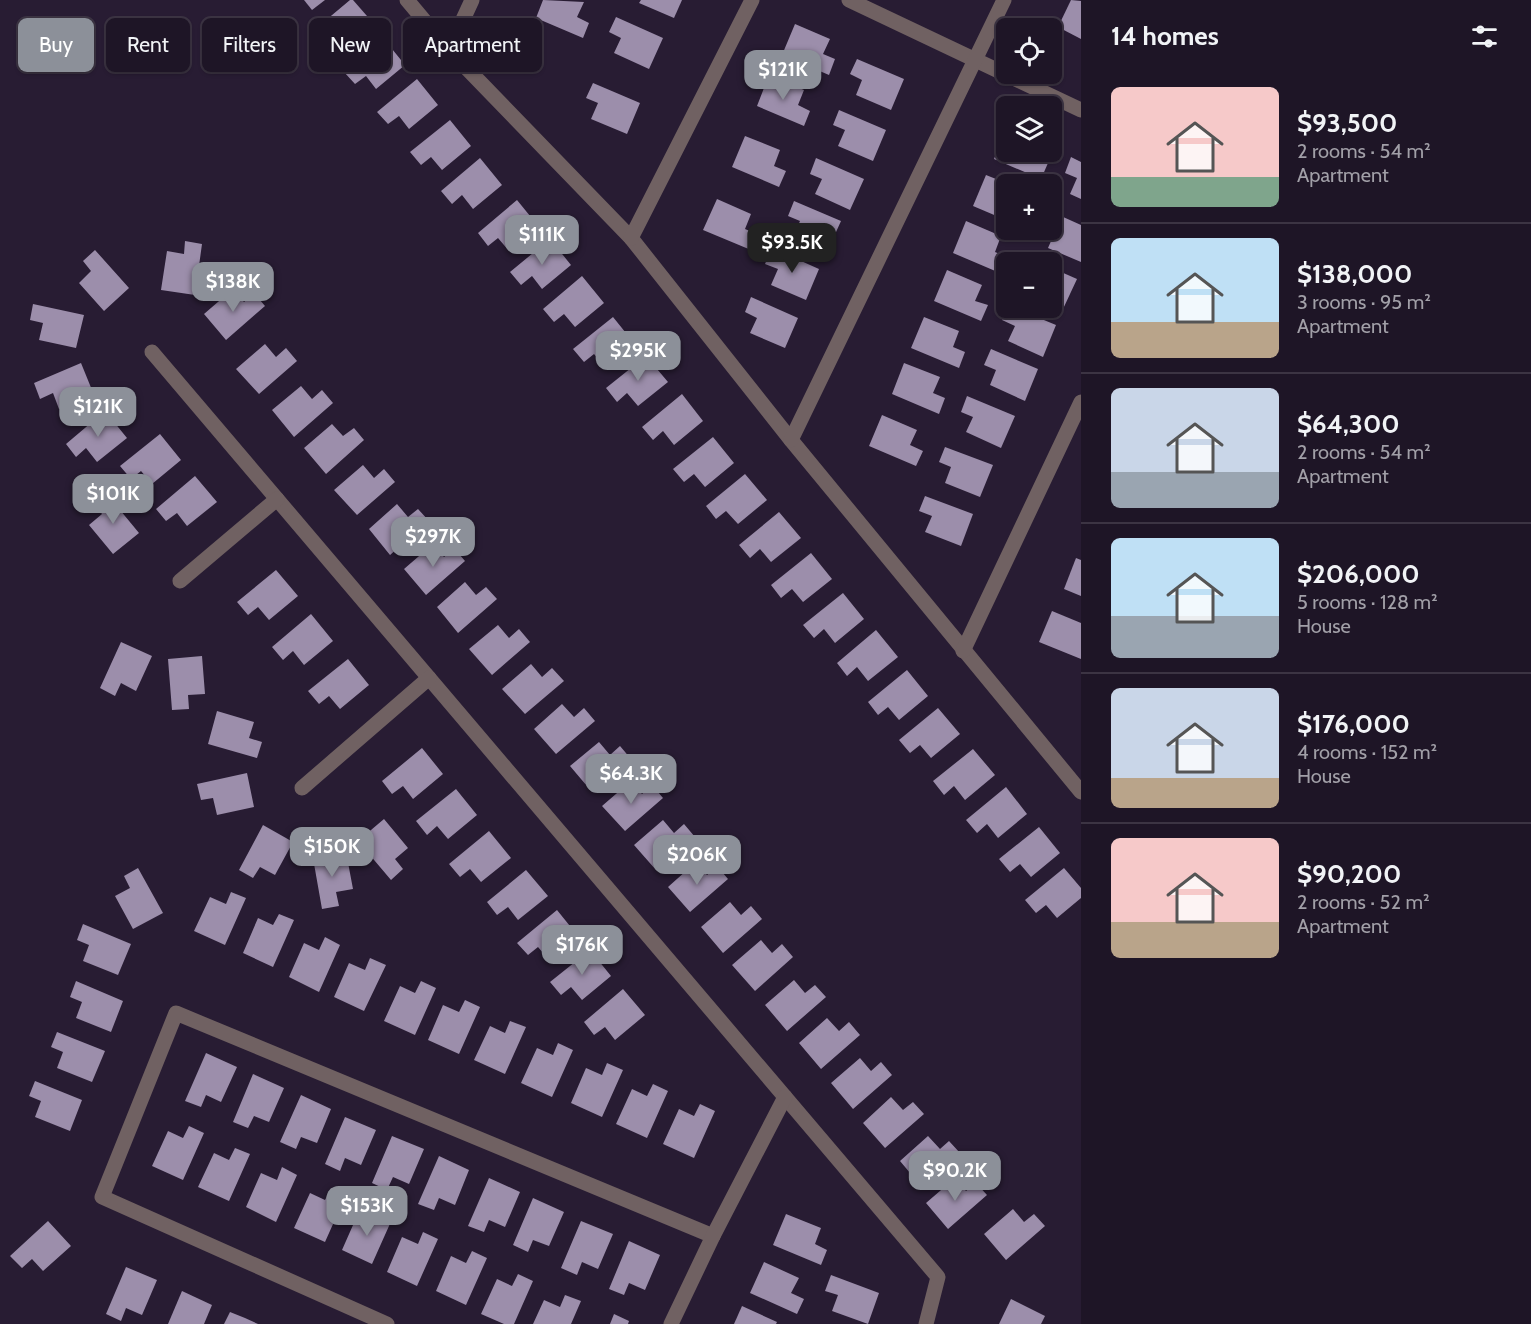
<!DOCTYPE html>
<meta charset="utf-8">
<style>
:root{--surface:#1e1526;--page:#261e2e;--text:#f1f3f6;--muted:#a19fa7;--line:#3c3443;--accent:#8c9099}
body{margin:0;font-family:Cabin,sans-serif;background:var(--page);color:var(--text);height:100vh;display:flex;flex-direction:column;font-size:22px;white-space:nowrap}
*{box-sizing:border-box;margin:0}
p{font-size:20px;color:var(--muted)}
.icon{flex:none;width:33px;height:33px;fill:none;stroke:currentColor;stroke-width:2;stroke-linecap:round;stroke-linejoin:round}
.map{position:relative;flex:1;overflow:hidden}
.side{display:flex;flex-direction:column;background:var(--surface);width:450px}
.side>*{flex:none}
.hud{position:absolute;left:18px;top:18px;width:570px;height:54px;display:flex;gap:12px}
.buttons{position:absolute;left:996px;top:18px;display:grid;gap:12px}
.buttons a{display:grid;place-items:center;width:66px;height:66px;border-radius:9px;background:var(--surface);box-shadow:0 2px 4px #0004,0 0 0 2px var(--line);font-size:30px}
.price{position:absolute;translate:-50% -51px;padding:0 14px;border-radius:12px;background:var(--accent);color:#fff;font-size:20px;line-height:39px;filter:drop-shadow(0 2px 3px #0008)}
.price::after{content:'';position:absolute;left:50%;top:36px;width:18px;height:14px;margin-left:-9px;background:inherit;clip-path:polygon(0 0,100% 0,50% 100%)}
.price.selected{background:#222;color:#fff}
ul{padding:0;list-style:none}
li{display:flex;align-items:center;gap:18px;height:150px;padding:0 30px}
li+li{border-top:2px solid var(--line)}
li span{display:grid;place-items:center;flex:none;width:168px;height:120px;border-radius:9px;color:#555}
li>.icon{margin-inline-start:auto}
span .icon{width:72px;height:72px;fill:#fffc;stroke-width:1}
li b{font-size:26px}
h2{display:flex;justify-content:space-between;align-items:center;height:72px;padding:0 30px;font-size:26px}
.chip{padding:0 21px;border-radius:9px;background:var(--surface);box-shadow:0 2px 4px #0004,0 0 0 2px var(--line);font-size:21px;line-height:54px}
.chip.selected{background:var(--accent);color:#fff}
main{display:flex;flex:1;min-height:0}
.map>svg:first-child{display:block}
.building{fill:#9c8eab}
.lines{fill:none;stroke-linecap:round;stroke-linejoin:round}
.street{stroke:#706162;stroke-width:15}
</style>
<main>
<div class="map">
<svg width="1081" height="1324" viewBox="0 0 1081 1324">
<rect width="100%" height="100%" fill="#281c33"/>
<g class="building">
<path d="M304,0H325L312,10Z"/>
<path d="M350,0H353L374,24L344,49L334,35L323,44L313,31Z"/>
<path d="M543,0L584,2L577,17L589,23L583,38L536,18Z"/>
<path d="M641,0H682L674,18L639,3Z"/>
<path d="M1071,0L1081,1V39L1058,27Z"/>
<path d="M616,17L663,38L649,69L614,53L621,38L609,32Z"/>
<path d="M795,24L830,39L823,54L835,59L829,75L782,55Z"/>
<path d="M384,39L405,65L376,89L366,76L355,84L344,72Z"/>
<path d="M857,59L904,79L891,110L856,95L862,80L850,74Z"/>
<path d="M769,75L804,90L798,105L810,111L804,126L757,106Z"/>
<path d="M417,79L438,105L409,129L399,116L388,124L377,112Z"/>
<path d="M593,83L640,103L627,134L591,119L598,103L586,98Z"/>
<path d="M839,110L886,130L873,161L838,146L845,130L833,125Z"/>
<path d="M450,120L471,146L442,170L431,157L421,165L410,152Z"/>
<path d="M1006,128V152H1038L1035,158L1048,163L1041,179L994,159Z"/>
<path d="M745,136L780,150L774,166L786,171L779,187L732,167Z"/>
<path d="M1071,157L1081,162V199L1070,194L1077,178L1065,173Z"/>
<path d="M480,158L502,185L473,209L462,195L452,204L441,191Z"/>
<path d="M816,158L864,179L850,210L815,194L822,179L810,174Z"/>
<path d="M986,175L1006,183V220L973,206Z"/>
<path d="M717,199L751,214L745,229L757,234L751,250L703,230Z"/>
<path d="M517,200L539,227L509,251L498,238L488,246L478,233Z"/>
<path d="M794,201L841,221L827,252L793,237L800,221L788,216Z"/>
<path d="M1052,212L1081,225V262L1048,248L1055,232L1052,230Z"/>
<path d="M966,221L1001,236L995,252L1007,257L1000,273L953,253Z"/>
<path d="M550,239L571,265L542,289L532,276L521,285L510,272Z"/>
<path d="M185,241L202,244L195,295L161,290L167,251L184,254Z"/>
<path d="M772,248L819,269L806,300L771,285L778,269L765,264Z"/>
<path d="M95,250L129,288L104,311L79,283L91,271L83,261Z"/>
<path d="M1052,268L1077,279L1063,309L1052,304Z"/>
<path d="M947,270L982,285L975,301L988,305L981,321L934,301Z"/>
<path d="M582,276L604,303L575,327L564,314L554,322L543,309Z"/>
<path d="M233,289L244,302L254,293L265,306L226,340L204,314Z"/>
<path d="M751,297L798,318L785,348L750,333L757,318L745,312Z"/>
<path d="M33,304L84,315L76,348L39,340L43,323L30,320Z"/>
<path d="M1008,308H1015L1056,325L1043,357L1008,341L1015,326L1002,320Z"/>
<path d="M613,317L634,343L605,367L594,354L584,362L573,349Z"/>
<path d="M924,317L959,331L953,347L965,352L959,368L911,348Z"/>
<path d="M265,344L276,357L286,348L297,361L259,394L236,369Z"/>
<path d="M991,349L1038,369L1025,401L990,385L996,370L984,365Z"/>
<path d="M646,356L668,382L638,406L627,393L617,402L606,388Z"/>
<path d="M81,363L94,395L59,409L53,393L40,399L34,383Z"/>
<path d="M904,363L940,377L933,393L945,398L939,414L892,394Z"/>
<path d="M301,386L312,399L322,390L333,403L294,437L272,410Z"/>
<path d="M682,394L703,421L674,445L663,431L653,440L642,427Z"/>
<path d="M967,396L1015,416L1001,448L966,432L973,417L961,412Z"/>
<path d="M105,411L127,438L97,462L86,448L76,457L66,444Z"/>
<path d="M882,415L917,430L910,445L923,451L916,466L869,446Z"/>
<path d="M332,424L343,436L354,428L364,440L326,474L304,448Z"/>
<path d="M160,434L181,460L152,484L141,471L131,479L120,466Z"/>
<path d="M713,437L734,463L705,487L694,474L684,482L673,469Z"/>
<path d="M945,447L993,465L980,497L945,483L951,467L939,462Z"/>
<path d="M363,465L374,478L384,469L395,482L357,515L334,490Z"/>
<path d="M745,474L767,500L738,524L726,511L716,519L706,506Z"/>
<path d="M195,476L217,502L187,526L177,513L166,521L156,509Z"/>
<path d="M106,493L139,533L113,554L89,525L102,514L94,503Z"/>
<path d="M925,496L973,514L961,546L925,532L932,516L919,511Z"/>
<path d="M397,504L408,517L418,509L429,521L390,555L369,529Z"/>
<path d="M779,512L801,538L771,562L760,549L750,558L739,545Z"/>
<path d="M433,544L444,557L454,548L465,561L426,595L404,569Z"/>
<path d="M811,553L832,579L803,602L792,589L781,598L771,585Z"/>
<path d="M1076,558L1081,560V596L1064,589Z"/>
<path d="M276,570L298,596L269,620L258,607L248,615L237,602Z"/>
<path d="M465,582L476,595L486,587L497,599L458,633L437,607Z"/>
<path d="M843,593L864,619L835,643L824,629L814,638L803,625Z"/>
<path d="M1052,611L1081,623V659L1039,642Z"/>
<path d="M311,614L333,641L304,665L293,651L283,660L272,647Z"/>
<path d="M498,625L509,638L519,629L530,642L492,675L469,649Z"/>
<path d="M876,630L898,657L868,681L857,667L847,676L837,663Z"/>
<path d="M121,642L152,656L136,691L121,683L115,696L100,688Z"/>
<path d="M202,656L205,694L188,695L189,709L172,710L168,659Z"/>
<path d="M348,659L369,685L340,709L329,696L319,704L308,691Z"/>
<path d="M531,664L542,677L552,668L564,681L525,714L502,689Z"/>
<path d="M907,670L928,696L899,720L888,707L878,715L868,702Z"/>
<path d="M562,704L574,717L584,708L595,721L556,754L534,729Z"/>
<path d="M938,708L960,734L931,758L920,745L910,753L899,740Z"/>
<path d="M217,711L254,722L249,738L262,742L257,758L208,744Z"/>
<path d="M599,742L610,755L620,746L631,759L592,792L570,766Z"/>
<path d="M422,748L443,774L413,799L403,786L392,794L382,781Z"/>
<path d="M973,749L995,775L965,800L954,786L944,795L933,781Z"/>
<path d="M247,773L254,807L217,815L213,798L201,800L197,784Z"/>
<path d="M631,781L642,794L652,785L663,798L625,831L602,806Z"/>
<path d="M1006,787L1027,814L998,838L987,824L977,833L966,820Z"/>
<path d="M456,789L477,815L448,839L437,826L427,835L416,821Z"/>
<path d="M384,819L408,848L395,859L403,869L391,880L358,841Z"/>
<path d="M663,820L674,833L684,824L695,837L656,870L634,845Z"/>
<path d="M263,825L293,842L275,875L260,867L253,878L239,870Z"/>
<path d="M1039,827L1060,853L1031,877L1020,864L1010,872L999,859Z"/>
<path d="M489,831L511,858L481,882L470,869L460,877L449,864Z"/>
<path d="M346,852L353,889L336,892L339,906L322,909L313,858Z"/>
<path d="M696,862L707,875L717,866L728,879L690,912L668,887Z"/>
<path d="M138,868L163,913L133,929L115,896L130,888L124,876Z"/>
<path d="M1064,868L1081,888V898L1057,918L1046,905L1036,913L1025,900Z"/>
<path d="M526,870L548,896L518,920L508,907L497,915L487,902Z"/>
<path d="M231,892L246,898L225,945L194,931L210,897L226,904Z"/>
<path d="M730,902L741,915L751,906L762,919L723,953L701,927Z"/>
<path d="M557,910L578,936L549,960L538,947L528,955L517,943Z"/>
<path d="M279,914L294,920L273,967L243,953L258,918L273,925Z"/>
<path d="M83,924L131,944L118,975L83,961L89,945L77,940Z"/>
<path d="M325,937L340,945L319,992L289,977L304,943L319,950Z"/>
<path d="M761,940L772,953L782,944L793,957L755,991L732,965Z"/>
<path d="M590,950L611,976L582,1000L571,987L561,995L550,982Z"/>
<path d="M370,958L386,965L364,1011L334,997L349,963L365,970Z"/>
<path d="M794,980L805,993L815,985L826,997L787,1031L765,1005Z"/>
<path d="M76,981L123,1001L111,1032L76,1018L82,1002L70,997Z"/>
<path d="M421,981L436,988L415,1035L384,1021L400,986L415,993Z"/>
<path d="M623,989L645,1015L615,1040L605,1027L594,1035L584,1022Z"/>
<path d="M465,1000L480,1007L459,1054L428,1040L443,1005L459,1012Z"/>
<path d="M827,1018L839,1031L849,1022L860,1035L821,1069L799,1043Z"/>
<path d="M510,1021L526,1027L505,1074L474,1060L490,1026L505,1033Z"/>
<path d="M57,1032L105,1051L92,1082L57,1068L63,1052L51,1047Z"/>
<path d="M558,1043L573,1050L552,1097L521,1083L537,1048L553,1055Z"/>
<path d="M206,1053L237,1067L221,1102L206,1095L201,1107L185,1101Z"/>
<path d="M860,1058L871,1071L881,1062L892,1075L853,1109L831,1083Z"/>
<path d="M607,1063L623,1070L602,1117L571,1103L586,1068L602,1075Z"/>
<path d="M253,1074L284,1088L269,1122L254,1116L248,1128L233,1122Z"/>
<path d="M35,1081L82,1100L70,1131L35,1117L41,1101L29,1096Z"/>
<path d="M653,1084L668,1091L647,1138L616,1124L632,1089L647,1096Z"/>
<path d="M301,1095L331,1109L317,1143L301,1137L296,1149L280,1142Z"/>
<path d="M891,1097L903,1110L913,1102L924,1114L885,1148L863,1123Z"/>
<path d="M700,1104L715,1111L694,1158L663,1144L679,1109L694,1116Z"/>
<path d="M345,1117L376,1130L361,1165L345,1158L340,1171L325,1164Z"/>
<path d="M189,1126L204,1133L183,1180L152,1166L168,1131L183,1138Z"/>
<path d="M392,1136L424,1149L409,1184L393,1177L387,1190L372,1183Z"/>
<path d="M928,1136L940,1149L949,1141L960,1153L921,1186L900,1161Z"/>
<path d="M235,1148L250,1154L229,1201L198,1187L214,1153L229,1160Z"/>
<path d="M439,1156L469,1170L455,1205L439,1198L434,1210L418,1204Z"/>
<path d="M282,1167L297,1175L276,1222L246,1207L261,1173L277,1180Z"/>
<path d="M489,1178L520,1192L505,1227L489,1220L484,1232L468,1226Z"/>
<path d="M955,1178L966,1191L976,1183L987,1195L948,1229L926,1203Z"/>
<path d="M331,1188L346,1195L325,1242L294,1228L310,1193L325,1200Z"/>
<path d="M533,1198L564,1212L549,1246L533,1240L528,1252L513,1245Z"/>
<path d="M1013,1209L1024,1222L1034,1214L1045,1226L1006,1260L984,1234Z"/>
<path d="M378,1211L393,1217L372,1264L342,1250L357,1216L373,1223Z"/>
<path d="M786,1214L821,1228L815,1244L827,1250L821,1265L773,1245Z"/>
<path d="M48,1221L71,1246L43,1271L32,1259L22,1268L10,1256Z"/>
<path d="M581,1221L613,1234L598,1269L582,1262L577,1275L561,1268Z"/>
<path d="M423,1232L438,1239L417,1286L387,1272L402,1237L418,1244Z"/>
<path d="M629,1241L660,1255L645,1290L629,1283L624,1295L609,1289Z"/>
<path d="M472,1251L487,1258L466,1305L436,1291L451,1256L466,1263Z"/>
<path d="M764,1262L799,1278L791,1293L804,1299L797,1314L750,1293Z"/>
<path d="M126,1267L157,1280L142,1315L126,1308L121,1321L106,1314Z"/>
<path d="M518,1274L533,1281L514,1324H504L481,1314L497,1279L512,1286Z"/>
<path d="M831,1275L879,1293L868,1324L832,1311L838,1295L825,1291Z"/>
<path d="M182,1291L212,1305L204,1324H168Z"/>
<path d="M565,1295L581,1301L571,1324H533L544,1300L560,1307Z"/>
<path d="M1011,1299L1045,1316L1041,1324H999Z"/>
<path d="M742,1306L777,1322L776,1324H734Z"/>
<path d="M230,1312L245,1318L258,1324H224Z"/>
<path d="M614,1314L629,1321L628,1324H610Z"/>
</g>
<g class="lines">
<g class="street">
<path d="M407,0L449,50L631,238L791,440L1081,792"/>
<path d="M849,0L1081,110"/>
<path d="M449,50L472,0"/>
<path d="M631,238L752,0"/>
<path d="M152,352L938,1277L926,1324"/>
<path d="M791,440L1004,0"/>
<path d="M180,581L277,499"/>
<path d="M963,651L1081,402"/>
<path d="M302,788L429,678"/>
<path d="M387,1324L102,1197L176,1013L713,1236"/>
<path d="M671,1324L713,1236L785,1097"/>
</g>
</g>
</svg>
<div class="buttons">
<a><svg class="icon" aria-label="locate" viewBox="0 0 24 24"><circle cx="12" cy="12" r="6"/><path d="M12 2v4M12 18v4M2 12h4M18 12h4"/></svg></a>
<a><svg class="icon" aria-label="layers" viewBox="0 0 24 24"><path d="M12 4l9 5-9 5-9-5zM3 14l9 5 9-5"/></svg></a>
<a>+</a>
<a>−</a>
</div>
<b class="price" style="left:783px;top:101px">$121K</b>
<b class="price" style="left:542px;top:266px">$111K</b>
<b class="price selected" style="left:792px;top:274px">$93.5K</b>
<b class="price" style="left:233px;top:313px">$138K</b>
<b class="price" style="left:638px;top:382px">$295K</b>
<b class="price" style="left:98px;top:438px">$121K</b>
<b class="price" style="left:113px;top:525px">$101K</b>
<b class="price" style="left:433px;top:568px">$297K</b>
<b class="price" style="left:631px;top:805px">$64.3K</b>
<b class="price" style="left:332px;top:878px">$150K</b>
<b class="price" style="left:697px;top:886px">$206K</b>
<b class="price" style="left:582px;top:976px">$176K</b>
<b class="price" style="left:955px;top:1202px">$90.2K</b>
<b class="price" style="left:367px;top:1237px">$153K</b>
<div class="hud">
<a class="chip selected">Buy</a>
<a class="chip">Rent</a>
<a class="chip">Filters</a>
<a class="chip">New</a>
<a class="chip">Apartment</a>
</div>
</div>
<section class="side">
<h2>14 homes<svg class="icon" aria-label="filters" viewBox="0 0 24 24"><path d="M4 7h16M4 17h16"/><circle cx="9" cy="7" r="2"/><circle cx="15" cy="17" r="2"/></svg></h2>
<ul>
<li><span style="background:linear-gradient(#f6c9c9 75%,#7fa58c 0)"><svg class="icon" aria-label="home" viewBox="0 0 24 24"><path d="M3 11l9-7 9 7M6 9v11h12V9"/></svg></span><div><b>$93,500</b><p>2 rooms · 54 m²</p><p>Apartment</p></div></li>
<li><span style="background:linear-gradient(#bfe0f5 70%,#b9a48a 0)"><svg class="icon" aria-label="home" viewBox="0 0 24 24"><path d="M3 11l9-7 9 7M6 9v11h12V9"/></svg></span><div><b>$138,000</b><p>3 rooms · 95 m²</p><p>Apartment</p></div></li>
<li><span style="background:linear-gradient(#c9d6e8 70%,#9aa5b1 0)"><svg class="icon" aria-label="home" viewBox="0 0 24 24"><path d="M3 11l9-7 9 7M6 9v11h12V9"/></svg></span><div><b>$64,300</b><p>2 rooms · 54 m²</p><p>Apartment</p></div></li>
<li><span style="background:linear-gradient(#bfe0f5 65%,#9aa5b1 0)"><svg class="icon" aria-label="home" viewBox="0 0 24 24"><path d="M3 11l9-7 9 7M6 9v11h12V9"/></svg></span><div><b>$206,000</b><p>5 rooms · 128 m²</p><p>House</p></div></li>
<li><span style="background:linear-gradient(#c9d6e8 75%,#b9a48a 0)"><svg class="icon" aria-label="home" viewBox="0 0 24 24"><path d="M3 11l9-7 9 7M6 9v11h12V9"/></svg></span><div><b>$176,000</b><p>4 rooms · 152 m²</p><p>House</p></div></li>
<li><span style="background:linear-gradient(#f6c9c9 70%,#b9a48a 0)"><svg class="icon" aria-label="home" viewBox="0 0 24 24"><path d="M3 11l9-7 9 7M6 9v11h12V9"/></svg></span><div><b>$90,200</b><p>2 rooms · 52 m²</p><p>Apartment</p></div></li>
</ul>
</section>
</main>
